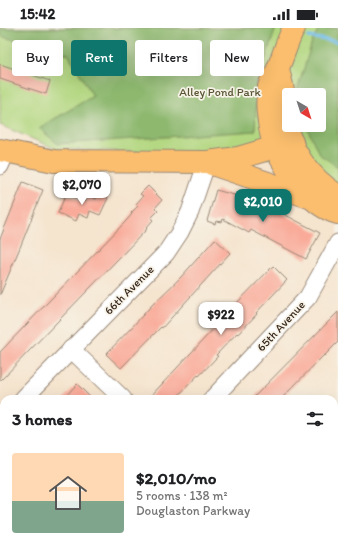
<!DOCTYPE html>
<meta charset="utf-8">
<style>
:root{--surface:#fff;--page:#f2f2f2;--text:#202124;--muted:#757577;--line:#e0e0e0;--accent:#0f766e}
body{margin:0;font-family:Itim,sans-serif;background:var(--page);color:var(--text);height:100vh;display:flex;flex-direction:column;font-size:15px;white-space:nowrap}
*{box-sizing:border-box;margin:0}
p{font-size:13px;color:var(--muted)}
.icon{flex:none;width:22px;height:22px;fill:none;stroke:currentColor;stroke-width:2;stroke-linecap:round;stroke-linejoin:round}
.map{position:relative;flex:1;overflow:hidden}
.drawer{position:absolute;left:0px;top:367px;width:338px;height:156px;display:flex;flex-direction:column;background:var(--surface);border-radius:12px 12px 0 0;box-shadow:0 4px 16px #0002}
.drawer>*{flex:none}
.banner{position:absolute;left:12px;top:12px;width:314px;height:36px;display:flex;gap:8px}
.needle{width:26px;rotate:141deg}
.buttons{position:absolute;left:282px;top:60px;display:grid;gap:8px}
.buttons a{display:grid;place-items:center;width:44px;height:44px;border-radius:4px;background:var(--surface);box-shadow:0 4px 16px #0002;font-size:20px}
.price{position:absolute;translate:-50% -34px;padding:0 9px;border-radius:8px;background:#fff;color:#222;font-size:13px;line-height:26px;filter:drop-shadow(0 1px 2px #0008)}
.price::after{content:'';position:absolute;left:50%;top:24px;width:12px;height:9px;margin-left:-6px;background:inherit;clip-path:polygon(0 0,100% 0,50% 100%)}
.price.selected{background:var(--accent);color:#fff}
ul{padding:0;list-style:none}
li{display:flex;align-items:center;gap:12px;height:100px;padding:0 12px}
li+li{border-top:1px solid var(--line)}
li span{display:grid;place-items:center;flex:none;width:112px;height:80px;border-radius:4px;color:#555}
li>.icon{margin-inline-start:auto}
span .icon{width:48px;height:48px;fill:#fffc;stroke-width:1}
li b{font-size:17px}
h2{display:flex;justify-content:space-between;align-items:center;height:48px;padding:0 12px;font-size:17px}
.tag{padding:0 14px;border-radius:4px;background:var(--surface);box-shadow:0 4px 16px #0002;font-size:14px;line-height:36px}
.tag.selected{background:var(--accent);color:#fff}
.status{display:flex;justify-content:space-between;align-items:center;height:28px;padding:0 20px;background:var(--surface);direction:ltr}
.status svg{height:11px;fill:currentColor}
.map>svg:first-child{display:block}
.green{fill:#b2d780;stroke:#76804f;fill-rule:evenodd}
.forest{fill:#8db86e;stroke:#647146}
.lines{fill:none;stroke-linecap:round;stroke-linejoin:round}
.stream{stroke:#72beeb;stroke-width:3.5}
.building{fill:#f9aa99}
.minor-casing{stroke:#988776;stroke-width:19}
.major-casing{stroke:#988776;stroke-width:24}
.minor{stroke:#fff;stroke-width:17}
.major{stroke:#fbbe6e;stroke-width:22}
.labels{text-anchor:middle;stroke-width:3.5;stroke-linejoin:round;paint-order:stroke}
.park-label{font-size:12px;fill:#595536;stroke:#f7f3e8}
.street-label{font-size:12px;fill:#3b2a1e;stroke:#f7f3e8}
</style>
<div class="status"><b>15:42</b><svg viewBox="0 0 49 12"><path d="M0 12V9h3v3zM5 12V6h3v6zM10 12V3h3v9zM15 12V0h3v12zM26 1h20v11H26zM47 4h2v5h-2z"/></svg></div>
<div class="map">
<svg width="338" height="523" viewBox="0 0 338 523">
<rect width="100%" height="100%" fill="#f7f3e8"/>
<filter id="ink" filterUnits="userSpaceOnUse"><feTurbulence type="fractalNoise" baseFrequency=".025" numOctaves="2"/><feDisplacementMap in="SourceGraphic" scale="8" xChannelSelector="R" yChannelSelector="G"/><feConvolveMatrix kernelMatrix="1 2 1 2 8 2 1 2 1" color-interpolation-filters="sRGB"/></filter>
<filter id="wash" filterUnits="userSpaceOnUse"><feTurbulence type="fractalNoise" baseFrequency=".012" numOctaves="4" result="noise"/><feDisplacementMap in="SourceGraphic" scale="16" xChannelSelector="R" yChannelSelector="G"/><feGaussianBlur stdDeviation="0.9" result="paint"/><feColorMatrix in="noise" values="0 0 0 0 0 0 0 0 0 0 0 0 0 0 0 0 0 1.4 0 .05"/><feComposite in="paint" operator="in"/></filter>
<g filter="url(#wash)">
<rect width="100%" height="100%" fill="#f5e4ce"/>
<path class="green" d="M0,0H338V157L266,129L56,121L0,97ZM289,67H319V97H289Z"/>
<g class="forest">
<path d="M0,0H276L257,54L255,103L58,116L39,100L93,68L68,26L0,8Z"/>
<path d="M319,0H338V139L319,126L306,97H319V67H297V63L312,14Z"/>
</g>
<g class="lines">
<path class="stream" d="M309,9L338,14"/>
</g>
<g id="blocks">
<g class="building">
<path d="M0,36L50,53L46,66L0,51Z"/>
<path d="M23,154L43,162L21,217L0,267V211Z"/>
<path d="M148,158L162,172L155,180L158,183L151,190L153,192L146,200L147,201L0,353V324L126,193L132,186L131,185L138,178L136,176L143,168L140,166Z"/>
<path d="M216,162L245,170L270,183L272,180L320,205L306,231L251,202L249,205L223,191L222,194L216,193L215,196L207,193Z"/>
<path d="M98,165L108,170L100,187L90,183L88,190L79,186L76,193L58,185L66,166L85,174L88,167L96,171Z"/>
<path d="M215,211L230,225L162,300L161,299L121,340L106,326L133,298L152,277L181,249Z"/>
<path d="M273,238L287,252L256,285L257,286L238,306L237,305L216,327L218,328L199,348L198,347L175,371H148L232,281H231Z"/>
<path d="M338,284V314L324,328V327L281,371H252Z"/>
<path d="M77,356L92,371H63Z"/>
</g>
</g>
</g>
<g filter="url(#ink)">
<use href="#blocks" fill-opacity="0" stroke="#988776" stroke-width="1"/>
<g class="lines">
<g class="minor-casing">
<g id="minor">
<path d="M0,138L6,124"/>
<path d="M71,321L123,371"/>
<path d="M23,371L166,225L180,204L190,184L207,134"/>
<path d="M212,371L308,269L338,215"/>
<path d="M0,396L4,391"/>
<path d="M334,422L338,418"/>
<path d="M334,457H338"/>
<path d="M67,523L71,519"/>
<path d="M235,523L239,519"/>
</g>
</g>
<g class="major-casing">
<g id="major">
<path d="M294,0C287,13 284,26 278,40C276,47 270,53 269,59C265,75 269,105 276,120C286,143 312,179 338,185"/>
<path d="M278,42C280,49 282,56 283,63C284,71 283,80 284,88C290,124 308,148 338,168"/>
<path d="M0,122L54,133L207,134L238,130L292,114"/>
<path d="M212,136L312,170"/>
</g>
</g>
<use href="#minor" class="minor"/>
<use href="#major" class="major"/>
</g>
</g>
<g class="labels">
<g class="park-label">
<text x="220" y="68">Alley Pond Park</text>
</g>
<g class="street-label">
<text transform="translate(129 262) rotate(-45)" y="4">66th Avenue</text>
<text transform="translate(281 298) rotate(-47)" y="4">65th Avenue</text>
</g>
</g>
</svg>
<div class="buttons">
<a><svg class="needle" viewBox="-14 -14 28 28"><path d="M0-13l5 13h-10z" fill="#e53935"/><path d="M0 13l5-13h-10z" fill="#757577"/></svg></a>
</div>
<b class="price" style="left:82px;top:178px">$2,070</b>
<b class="price selected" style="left:263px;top:195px">$2,010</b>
<b class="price" style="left:221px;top:308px">$922</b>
<div class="banner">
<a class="tag">Buy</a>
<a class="tag selected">Rent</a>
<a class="tag">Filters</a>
<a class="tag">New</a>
</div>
<section class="drawer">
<h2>3 homes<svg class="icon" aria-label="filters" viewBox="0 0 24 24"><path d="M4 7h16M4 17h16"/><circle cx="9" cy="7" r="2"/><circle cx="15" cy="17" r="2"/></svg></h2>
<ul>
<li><span style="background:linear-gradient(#ffd9b3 60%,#7fa58c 0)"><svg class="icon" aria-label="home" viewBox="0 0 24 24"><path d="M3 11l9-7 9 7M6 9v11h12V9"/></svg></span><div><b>$2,010/mo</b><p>5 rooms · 138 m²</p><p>Douglaston Parkway</p></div></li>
</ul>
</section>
</div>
